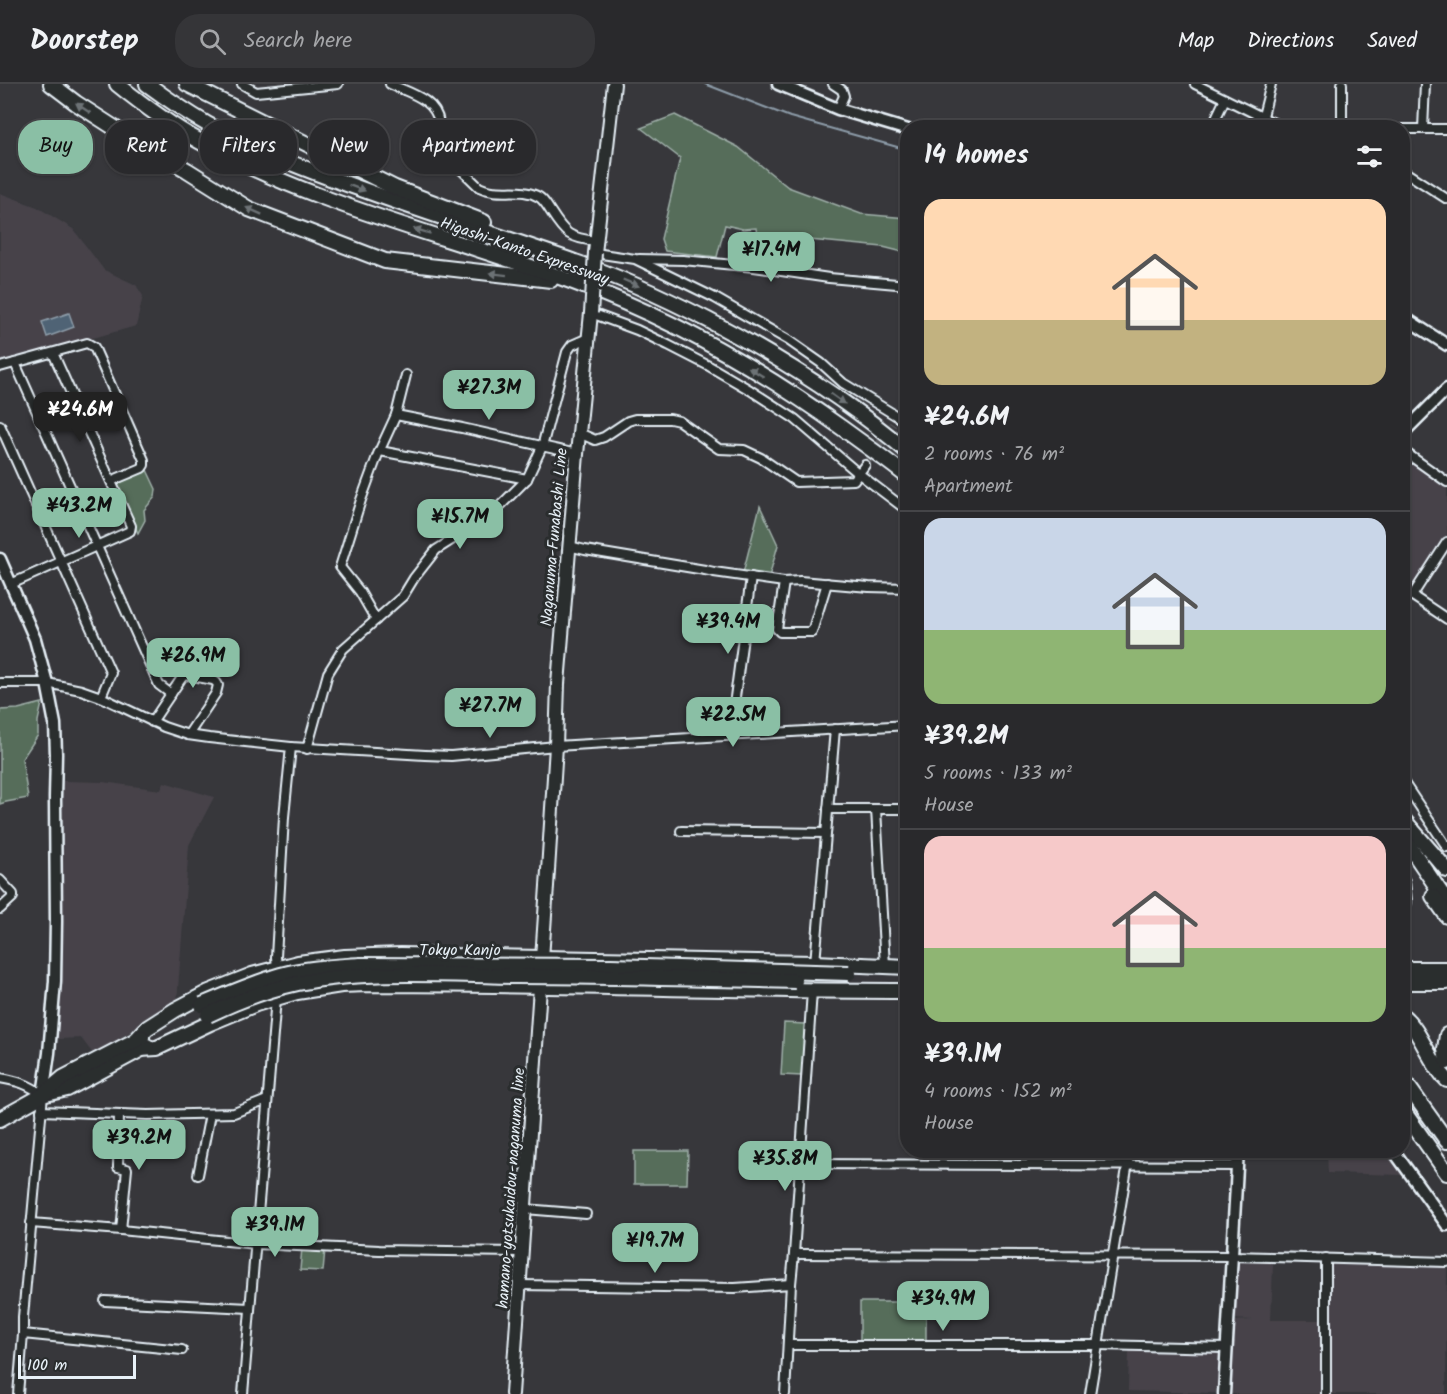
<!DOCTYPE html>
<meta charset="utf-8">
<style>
:root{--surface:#29292c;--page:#353538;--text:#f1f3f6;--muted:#a5a6a9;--line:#454548;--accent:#8abfa5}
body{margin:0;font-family:Kalam,sans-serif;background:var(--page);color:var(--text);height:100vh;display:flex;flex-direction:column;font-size:22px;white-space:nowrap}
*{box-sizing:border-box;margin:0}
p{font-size:20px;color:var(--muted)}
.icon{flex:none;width:33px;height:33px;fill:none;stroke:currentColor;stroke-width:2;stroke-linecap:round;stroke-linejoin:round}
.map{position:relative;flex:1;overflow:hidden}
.drawer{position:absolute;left:900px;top:36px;width:510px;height:1038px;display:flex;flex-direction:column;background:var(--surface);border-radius:24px;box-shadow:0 2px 4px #0004,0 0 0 2px var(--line)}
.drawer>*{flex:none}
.banner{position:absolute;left:18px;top:36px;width:570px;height:54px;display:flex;gap:12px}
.scale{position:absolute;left:18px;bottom:15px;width:118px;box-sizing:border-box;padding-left:6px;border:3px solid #e8f1f8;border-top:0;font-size:16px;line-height:21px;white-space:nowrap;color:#e8f1f8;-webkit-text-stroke:4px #2a2d2e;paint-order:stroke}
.price{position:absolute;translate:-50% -51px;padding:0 14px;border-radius:12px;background:var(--accent);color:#111;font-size:20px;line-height:39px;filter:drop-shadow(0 2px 3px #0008)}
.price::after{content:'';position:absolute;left:50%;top:36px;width:18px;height:14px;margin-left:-9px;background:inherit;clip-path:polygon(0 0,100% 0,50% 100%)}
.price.on{background:#222;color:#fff}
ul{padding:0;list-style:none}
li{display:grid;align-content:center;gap:12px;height:318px;padding:0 24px}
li+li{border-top:2px solid var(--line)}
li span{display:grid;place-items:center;height:186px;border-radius:18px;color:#555}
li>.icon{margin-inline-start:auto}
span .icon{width:108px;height:108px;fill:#fffc;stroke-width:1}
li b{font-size:26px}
h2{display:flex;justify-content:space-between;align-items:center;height:72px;padding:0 24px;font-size:26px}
.pill{padding:0 21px;border-radius:24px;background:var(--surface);box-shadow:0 2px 4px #0004,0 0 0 2px var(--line);font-size:21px;line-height:54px}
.pill.on{background:var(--accent);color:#111}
header{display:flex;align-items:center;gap:36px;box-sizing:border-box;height:84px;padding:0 30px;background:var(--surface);border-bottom:2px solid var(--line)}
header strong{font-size:28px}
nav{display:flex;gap:33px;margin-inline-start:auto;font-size:21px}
.search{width:420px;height:54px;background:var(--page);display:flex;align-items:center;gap:15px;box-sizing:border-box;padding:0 21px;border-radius:24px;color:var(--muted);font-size:22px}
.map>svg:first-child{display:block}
.built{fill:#47434a}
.green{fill:#566d5a;stroke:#9fafa9;stroke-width:1.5}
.water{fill:#506474;stroke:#8d9ca9;stroke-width:1.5}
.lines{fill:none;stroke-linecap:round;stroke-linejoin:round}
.stream{stroke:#8d9ca9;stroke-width:2}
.street-tunnel{stroke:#525357;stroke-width:8;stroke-dasharray:8 4;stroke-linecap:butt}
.street-casing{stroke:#e8f1f8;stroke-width:12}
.secondary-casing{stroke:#e8f1f8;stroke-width:15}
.primary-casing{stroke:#e8f1f8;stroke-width:16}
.highway-casing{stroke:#e8f1f8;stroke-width:18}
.street{stroke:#2a2d2e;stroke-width:8}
.secondary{stroke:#2a2d2e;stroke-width:10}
.primary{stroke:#2a2d2e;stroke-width:12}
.highway{stroke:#2a2d2e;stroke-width:14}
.primary-bridge-casing{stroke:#e8f1f8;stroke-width:16;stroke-linecap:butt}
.highway-bridge-casing{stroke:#e8f1f8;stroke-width:18;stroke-linecap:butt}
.primary-bridge{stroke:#2a2d2e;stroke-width:12}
.highway-bridge{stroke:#2a2d2e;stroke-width:14}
.oneway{fill:#6c7275}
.labels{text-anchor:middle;stroke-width:6;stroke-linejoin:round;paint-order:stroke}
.street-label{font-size:16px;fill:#e8f1f8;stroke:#2a2d2e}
</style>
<header>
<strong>Doorstep</strong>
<div class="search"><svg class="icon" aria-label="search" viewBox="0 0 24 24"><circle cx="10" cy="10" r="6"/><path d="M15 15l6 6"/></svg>Search here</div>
<nav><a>Map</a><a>Directions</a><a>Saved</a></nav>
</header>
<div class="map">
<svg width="1447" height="1310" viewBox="0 0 1447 1310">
<rect width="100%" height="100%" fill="#37373b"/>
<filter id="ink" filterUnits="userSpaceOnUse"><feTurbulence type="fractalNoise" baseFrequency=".0167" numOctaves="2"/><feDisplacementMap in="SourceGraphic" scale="12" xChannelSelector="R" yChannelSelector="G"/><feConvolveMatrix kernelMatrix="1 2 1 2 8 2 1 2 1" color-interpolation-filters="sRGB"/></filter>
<g filter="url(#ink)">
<g class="built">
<path d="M0,109L37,123L73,145L104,186L136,201L143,212L136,242L0,280Z"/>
<path d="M1405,373L1447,403V451L1411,505L1403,498L1402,375Z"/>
<path d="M63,697L103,698L161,706L164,698L214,713L189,761L177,918L94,971L81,954L58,955L62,854Z"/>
<path d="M1327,1067H1386L1403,1091L1328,1089Z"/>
<path d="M1235,1178L1273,1179L1271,1236H1320V1310H1228L1233,1237L1254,1236L1233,1235Z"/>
<path d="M1330,1178L1447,1182L1446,1310H1330Z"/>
<path d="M1222,1266L1220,1309L1128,1307L1129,1267Z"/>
</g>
<g class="green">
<path d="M675,31L738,63L788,103L861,130L907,134V169L883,163L757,151L756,144L743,145L725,141L717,173L665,167L661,155L680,74L641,44Z"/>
<path d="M147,386L156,405L155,413L144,426L145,436L138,449L117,402L118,398Z"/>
<path d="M760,422L778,461L769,493L743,489Z"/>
<path d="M42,619L38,637V651L22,675L28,714L6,718L0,720V626L18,625Z"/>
<path d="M784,939L805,940L802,992L781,991Z"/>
<path d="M634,1067H688L687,1100H634Z"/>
<path d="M302,1164L325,1165L323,1187L300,1186Z"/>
<rect x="860" y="1218" width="66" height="40"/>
</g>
<path class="water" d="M69,229L74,243L47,253L42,238Z"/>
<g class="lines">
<path class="stream" d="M705,0L790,33L908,66"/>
<path class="street-tunnel" d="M865,381L893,340"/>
<g class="street-casing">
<g id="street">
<path d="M242,0L256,8L338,0"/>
<path d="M390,0C409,9 436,15 439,39C440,48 439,58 442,67L479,103C499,113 520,102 539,113C544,116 547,122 551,128C565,150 569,154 596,157"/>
<path d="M833,0L842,6L844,12L838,25"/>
<path d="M1195,0L1278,41L1290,44"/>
<path d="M1342,0V44"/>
<path d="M1263,32L1271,0"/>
<path d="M1211,44L1225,15"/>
<path d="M1402,45H1447"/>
<path d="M1423,45L1425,0"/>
<path d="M1402,86L1447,115"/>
<path d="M595,169L635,175L715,214L788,256L821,279L843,299L908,339"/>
<path d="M639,175L683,176L754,183L829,194L908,201"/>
<path d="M591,229L637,246L668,261L709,282L750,306L795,335L858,389L908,427"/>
<path d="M15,279L159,601L171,610"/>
<path d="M0,283L87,259L94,263L144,376V381L142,384L111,397"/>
<path d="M396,331L462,344L577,370"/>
<path d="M0,341L111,589L101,613"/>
<path d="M579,349L595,356L604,353L628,337L635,335H670L679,337L719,365L744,366L761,374L796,398L854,396L865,381"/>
<path d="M1402,366L1447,398"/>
<path d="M380,367L527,395"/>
<path d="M569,462L585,466L705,486L714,488L784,498L800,497L869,503L908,504"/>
<path d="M784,498L777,545L780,548H812L827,499"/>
<path d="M11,500L130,447L131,442L53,269"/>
<path d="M1402,505L1447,535"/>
<path d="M1412,512L1447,458"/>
<path d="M376,536L360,508L340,483L361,416L378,370L396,331L406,291"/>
<path d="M0,599H47L81,606L101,613L164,643L188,651L209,654L291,663L425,671L451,672L556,662L908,641"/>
<path d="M152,638L183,592L188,591L213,596L216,598L218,601L216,609L188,651"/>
<path d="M730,651L751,493"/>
<path d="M307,665L328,589L343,565L403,512L414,494L436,466L491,431L527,395L542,363L567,268L572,261L588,254"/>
<path d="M1402,696L1447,763"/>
<path d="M828,725H908"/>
<path d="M876,725L885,882"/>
<path d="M681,747L826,749"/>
<path d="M0,796L13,810V813L0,825"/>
<path d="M815,879L835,645"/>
<path d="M277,883L276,873L284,733L291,663"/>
<path d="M0,994C18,997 28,1000 43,1011L23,1233V1250L18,1310"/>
<path d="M41,1027L148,1031L234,1029L267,1016"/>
<path d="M119,1030L118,1083L127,1085L121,1146"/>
<path d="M800,1080L1237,1082"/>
<path d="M198,1091L210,1030"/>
<path d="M525,1125L586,1130"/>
<path d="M31,1139L121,1146L256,1160L379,1166L521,1168"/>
<path d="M794,1170L1232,1172L1447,1178"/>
<path d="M519,1201L735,1204L791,1200"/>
<path d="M105,1217L250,1224"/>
<path d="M23,1250L182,1266"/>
<path d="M788,1261H1098L1226,1264"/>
<path d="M243,1310L276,914"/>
<path d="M785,1310L791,1200L794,1170L812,907"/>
<path d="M1090,1310L1130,1066"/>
<path d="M1326,1310V1174"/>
</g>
</g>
<g class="secondary-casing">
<g id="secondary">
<path d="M778,0L838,25L908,46"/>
<path d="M1402,232L1447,261"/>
<path d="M1402,350L1447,305"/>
<path d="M0,475L35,555L47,599L55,640L56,670L55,714L56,837L55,897L49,969L43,1011"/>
<path d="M1393,1066L1447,1141"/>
<path d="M1224,1310L1238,1066"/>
</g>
</g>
<g class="primary-casing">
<g id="primary">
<path d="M595,169L614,0"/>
<path d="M512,1310L547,802L556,662L558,600L577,370L591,229"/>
</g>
</g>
<g class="highway-casing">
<g id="highway">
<path d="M51,0L76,19L121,48L187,86L249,125L385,177L551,196"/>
<path d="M117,0C143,21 170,41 199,57C317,123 451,152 576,199C671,234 760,285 842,344C864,360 887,376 908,393"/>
<path d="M147,0C166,14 186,28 207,40C256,67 309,87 361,105C432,131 504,153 575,178C621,193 665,214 708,236C779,273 847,316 908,368"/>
<path d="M187,0L395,104L484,138"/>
<path d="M1402,734L1447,786"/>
<path d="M1402,750L1407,759L1447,818"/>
<path d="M1402,798L1404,818L1402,824"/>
<path d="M1433,812L1447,832"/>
<path d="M1402,885H1447"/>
<path d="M1402,898H1447"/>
<path d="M1402,931C1422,948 1428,977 1447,996"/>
<path d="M1447,951L1445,965L1447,978"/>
<path d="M135,957L147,944L175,926L209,908L252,891L298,879L345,873L401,871L542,874L815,879L908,883"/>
<path d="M140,965L157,964L210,939L256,920L276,914L297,908L341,901L367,900C547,900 727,907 908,907"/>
<path d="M1402,994L1447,1057"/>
<path d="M46,1010L67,1005L147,962"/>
<path d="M1402,1025L1447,1089"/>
<path d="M0,1035L43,1011L63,994L142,953"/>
</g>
</g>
<use href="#street" class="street"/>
<use href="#secondary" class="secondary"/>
<use href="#primary" class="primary"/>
<use href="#highway" class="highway"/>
<g class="primary-bridge-casing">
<path id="primary-bridge" d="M591,229L595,169"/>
</g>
<g class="highway-bridge-casing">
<g id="highway-bridge">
<path d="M202,921C228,910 254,899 281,891C307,884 334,883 360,881L611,882L849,889"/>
<path d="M208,931C237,917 266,906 298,899C367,885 446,891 516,892C609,892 702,895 795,897"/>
</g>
</g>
<use href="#primary-bridge" class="primary-bridge"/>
<use href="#highway-bridge" class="highway-bridge"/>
</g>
<defs><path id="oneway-solid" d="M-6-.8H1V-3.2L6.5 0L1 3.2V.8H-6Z" transform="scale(1.5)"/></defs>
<g class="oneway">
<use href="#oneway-solid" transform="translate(83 24) rotate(-146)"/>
<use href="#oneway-solid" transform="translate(357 104) rotate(20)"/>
<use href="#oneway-solid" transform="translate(254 127) rotate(-156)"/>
<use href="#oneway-solid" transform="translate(422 147) rotate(-163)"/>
<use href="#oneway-solid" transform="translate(498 190) rotate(-173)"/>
<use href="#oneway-solid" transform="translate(631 199) rotate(23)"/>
<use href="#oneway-solid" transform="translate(756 288) rotate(-148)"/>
<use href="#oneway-solid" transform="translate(838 315) rotate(35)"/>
</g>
</g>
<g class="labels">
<g class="street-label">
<text transform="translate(525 166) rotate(19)" y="6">Higashi-Kanto Expressway</text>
<text transform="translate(553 453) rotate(-85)" y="6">Naganuma-Funabashi Line</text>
<text x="460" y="871">Tokyo Kanjo</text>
<text transform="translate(510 1104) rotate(-86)" y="6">hamano-yotsukaidou-naganuma line</text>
</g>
</g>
</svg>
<div class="scale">100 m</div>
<b class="price" style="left:771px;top:199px">¥17.4M</b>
<b class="price" style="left:489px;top:337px">¥27.3M</b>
<b class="price on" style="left:80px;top:359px">¥24.6M</b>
<b class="price" style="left:79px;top:455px">¥43.2M</b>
<b class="price" style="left:460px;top:466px">¥15.7M</b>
<b class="price" style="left:728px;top:571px">¥39.4M</b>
<b class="price" style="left:193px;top:605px">¥26.9M</b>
<b class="price" style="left:490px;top:655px">¥27.7M</b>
<b class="price" style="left:733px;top:664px">¥22.5M</b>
<b class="price" style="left:139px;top:1087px">¥39.2M</b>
<b class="price" style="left:785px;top:1108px">¥35.8M</b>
<b class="price" style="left:275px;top:1174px">¥39.1M</b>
<b class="price" style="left:655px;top:1190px">¥19.7M</b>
<b class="price" style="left:943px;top:1248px">¥34.9M</b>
<div class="banner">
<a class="pill on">Buy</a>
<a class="pill">Rent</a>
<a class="pill">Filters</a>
<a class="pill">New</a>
<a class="pill">Apartment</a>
</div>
<section class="drawer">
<h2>14 homes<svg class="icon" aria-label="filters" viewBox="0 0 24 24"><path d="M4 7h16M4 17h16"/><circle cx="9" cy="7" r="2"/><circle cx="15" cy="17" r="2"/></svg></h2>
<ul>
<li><span style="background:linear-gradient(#ffd9b3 65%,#c2b280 0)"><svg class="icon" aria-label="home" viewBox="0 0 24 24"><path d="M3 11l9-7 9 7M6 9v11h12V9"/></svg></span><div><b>¥24.6M</b><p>2 rooms · 76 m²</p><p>Apartment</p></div></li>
<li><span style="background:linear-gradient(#c9d6e8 60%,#8fb573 0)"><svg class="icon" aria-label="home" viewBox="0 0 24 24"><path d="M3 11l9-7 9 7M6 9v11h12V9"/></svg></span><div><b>¥39.2M</b><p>5 rooms · 133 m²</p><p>House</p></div></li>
<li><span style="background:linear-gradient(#f6c9c9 60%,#8fb573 0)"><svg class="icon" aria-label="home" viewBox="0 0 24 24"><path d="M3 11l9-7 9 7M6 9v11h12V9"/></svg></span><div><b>¥39.1M</b><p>4 rooms · 152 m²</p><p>House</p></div></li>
</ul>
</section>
</div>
